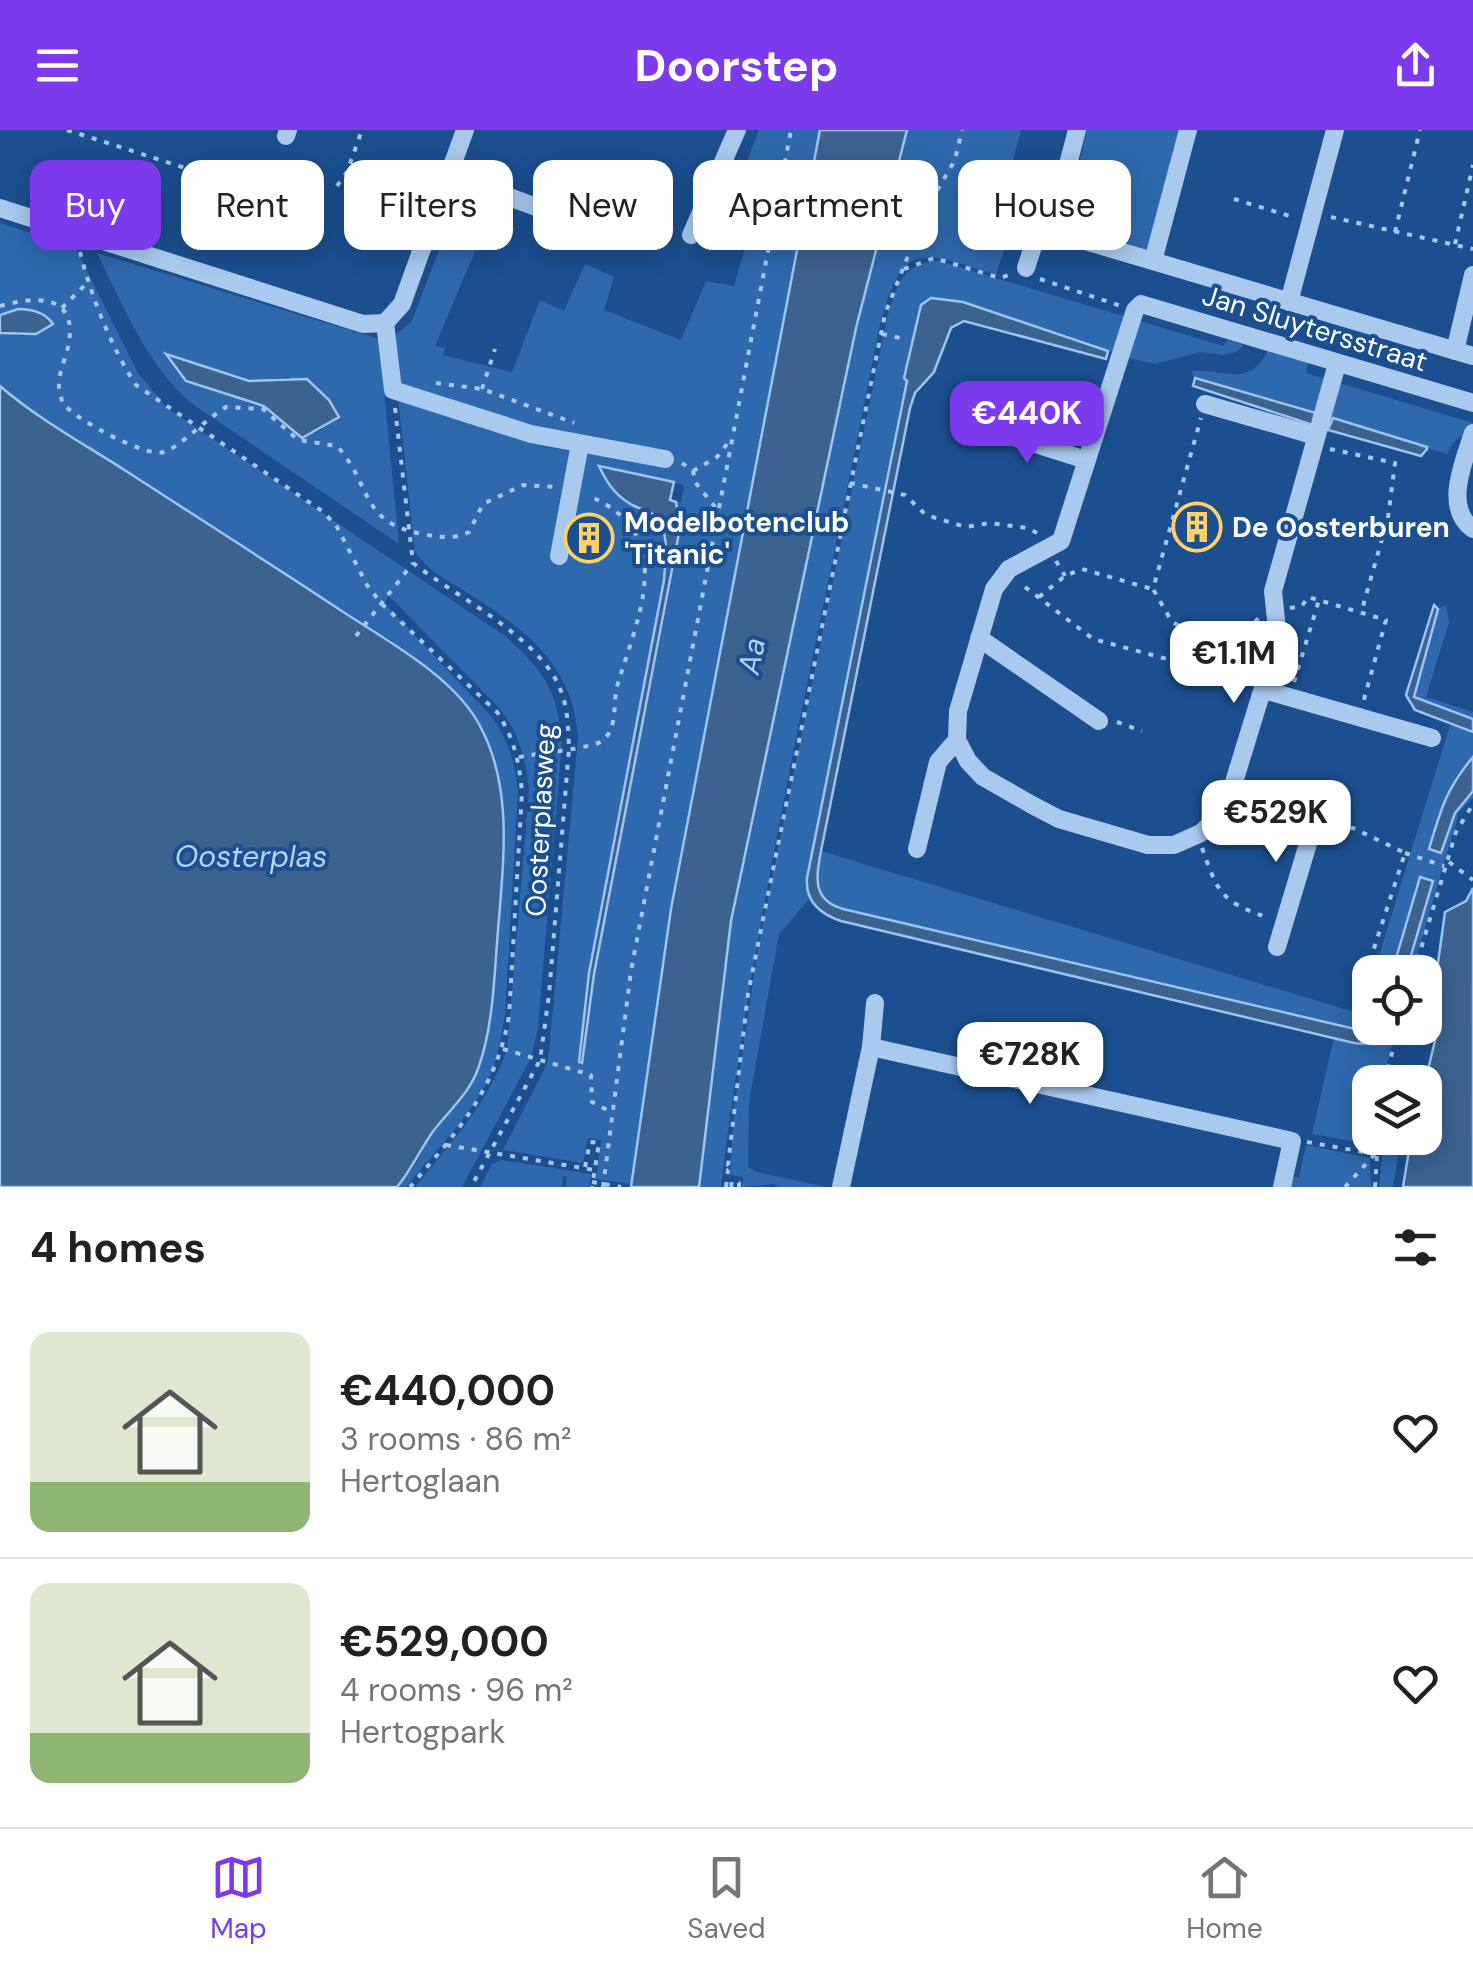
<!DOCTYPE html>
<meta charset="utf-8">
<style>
:root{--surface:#fff;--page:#f6f6f6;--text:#202124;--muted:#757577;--line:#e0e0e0;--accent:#7c3aed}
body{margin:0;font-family:"DM Sans",sans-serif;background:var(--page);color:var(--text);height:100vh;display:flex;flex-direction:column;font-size:38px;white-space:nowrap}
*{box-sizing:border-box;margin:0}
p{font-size:32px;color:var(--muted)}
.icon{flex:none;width:55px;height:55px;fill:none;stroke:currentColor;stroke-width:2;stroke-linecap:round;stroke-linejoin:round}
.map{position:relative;height:1057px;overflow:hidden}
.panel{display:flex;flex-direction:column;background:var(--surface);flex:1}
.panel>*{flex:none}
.banner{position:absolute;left:30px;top:30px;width:1415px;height:90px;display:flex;gap:20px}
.tools{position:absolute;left:1352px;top:825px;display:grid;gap:20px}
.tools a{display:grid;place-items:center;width:90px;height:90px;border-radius:20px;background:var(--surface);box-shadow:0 5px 25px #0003;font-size:50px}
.price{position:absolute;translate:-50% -85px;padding:0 22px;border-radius:20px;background:#fff;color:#222;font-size:32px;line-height:65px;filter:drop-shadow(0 2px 5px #0008)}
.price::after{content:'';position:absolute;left:50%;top:60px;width:30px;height:22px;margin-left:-15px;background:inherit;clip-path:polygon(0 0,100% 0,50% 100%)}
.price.active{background:var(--accent);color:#fff}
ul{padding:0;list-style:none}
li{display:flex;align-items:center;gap:30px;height:250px;padding:0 30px}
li+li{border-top:2px solid var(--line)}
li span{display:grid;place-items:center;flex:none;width:280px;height:200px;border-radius:20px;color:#555}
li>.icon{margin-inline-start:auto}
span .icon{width:120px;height:120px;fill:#fffc;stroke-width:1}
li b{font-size:42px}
h2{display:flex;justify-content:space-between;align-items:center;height:120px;padding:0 30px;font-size:42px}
.pill{padding:0 35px;border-radius:20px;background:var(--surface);box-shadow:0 5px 25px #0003;font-size:35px;line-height:90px}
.pill.active{background:var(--accent);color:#fff}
header{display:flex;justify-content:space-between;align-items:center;height:130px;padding:0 30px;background:var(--accent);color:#fff;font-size:45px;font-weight:700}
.tabs{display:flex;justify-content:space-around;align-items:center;height:140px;border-top:2px solid var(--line);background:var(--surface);font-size:28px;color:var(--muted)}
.tabs a{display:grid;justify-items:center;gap:5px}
.tabs .active{color:var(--accent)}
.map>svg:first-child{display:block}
.green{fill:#2e69ad;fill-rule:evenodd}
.water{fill:#3c6290;stroke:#9cc4f0;stroke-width:2.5}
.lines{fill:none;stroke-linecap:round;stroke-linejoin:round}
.path{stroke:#a9c9ee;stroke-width:4;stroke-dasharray:5 8;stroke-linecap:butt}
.minor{stroke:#a9c9ee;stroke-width:18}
.labels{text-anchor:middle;stroke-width:8;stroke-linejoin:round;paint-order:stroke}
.street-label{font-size:28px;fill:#fff;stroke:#1b4f8f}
.poi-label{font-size:28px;font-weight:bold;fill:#fff;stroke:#1b4f8f;text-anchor:start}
.water-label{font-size:30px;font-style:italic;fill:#b5d3f5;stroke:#1b4f8f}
</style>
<header><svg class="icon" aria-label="menu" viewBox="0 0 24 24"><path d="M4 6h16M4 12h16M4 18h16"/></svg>Doorstep<svg class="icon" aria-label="share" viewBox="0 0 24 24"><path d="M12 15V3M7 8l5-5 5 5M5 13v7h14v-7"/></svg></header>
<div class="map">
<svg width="1473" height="1057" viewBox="0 0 1473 1057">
<rect width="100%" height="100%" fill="#1b4f8f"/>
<g class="green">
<path d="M759,0H820L671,779L631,1054L596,1049L601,1010L588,1008L583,1033L503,1020L546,936L549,922L578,608C573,532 523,498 463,460C444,448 428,441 415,422L398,268L530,300L396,254L400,245L392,208L412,191L459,67L473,66L495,74L435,216L445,218L443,225L512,242L540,170L564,181L585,134L614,147L604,180L681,210L706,151L734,156L753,91L737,84L750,52L744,39ZM600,337L684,355L681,372H676L680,398L678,418L594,844L582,933L579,932L589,843L664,450C665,432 669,412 661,395C654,379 641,381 629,374C615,365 606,352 600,337Z"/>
<path d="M907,0H1021L1002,74L1019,79L1017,87L1026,90L1024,103L1010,101L996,145C915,118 901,112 878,203C824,487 755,770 721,1057H699L731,791L856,198Z"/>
<path d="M1087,0H1181L1151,121L1073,98L1066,90Z"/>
<path d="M0,93L75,117L138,243L167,278L505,506C543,540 557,559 562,610L538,898L531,928L462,1057H415C451,1013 487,974 507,920L529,661C526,628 520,605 500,579L389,466L384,473L491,586C509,611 515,632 518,662L505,886C501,907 498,928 489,948C469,988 434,1023 406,1057H397L416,1034L431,1004L476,944L491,879L504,725L463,569L391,510L209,396L32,281L0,256V203L24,206L18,179L0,185Z"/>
<path d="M97,123L379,209L399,414L191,273C146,234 123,175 97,123ZM167,224L249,251L289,247L339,287L316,303L292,301L264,275L186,251Z"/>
<path d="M939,131L1223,216L1228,210L1244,215L1236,222L1223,225L1200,222L1155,234L1129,228L963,172L907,251L807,748L809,769L779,804L749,972L748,1037L756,1042L827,1057H779L774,1054L742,1057L743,1047L730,1045L734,979L759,812L888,184C898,154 903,132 939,131Z"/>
<path d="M1268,221L1308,232L1306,243L1473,293V305C1457,304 1454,311 1447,324L1195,248L1191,241C1223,238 1248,259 1268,221Z"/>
<path d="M1446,475L1449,492L1426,567L1473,582V589L1414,567L1438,479Z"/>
<path d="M1451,592L1473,602V627L1455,647L1448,700L1455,683L1473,661V668L1459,682L1412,842H1406L1433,751L1421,747L1392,842H1374Z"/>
<path d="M821,721L1361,884L1370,856V897L1355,899L833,776C811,761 816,744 821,721Z"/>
<path d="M1388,898H1396L1383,952H1370V1008H1376L1375,1015L1312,1004L1334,907C1354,913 1375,918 1388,898Z"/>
<path d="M1384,1008H1401L1393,1057H1379Z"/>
<path d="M1306,1015L1370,1028L1371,1057H1285L1287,1046L1299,1048Z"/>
<path d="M502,1030L591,1044L589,1057H566L567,1046H563L562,1057H480L492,1034Z"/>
</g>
<g class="water">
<path d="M820,0H907L856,198L731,791L699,1057H631L671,779Z"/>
<path d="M931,168L963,172L1108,221L1106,229L964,191L951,198L934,242L915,263L910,278L821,721C816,748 812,770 843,779L1355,899L1388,898C1381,912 1370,915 1354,913L841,791C820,784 805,771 807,748L907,251L904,248L921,175Z"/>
<path d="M18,179C31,179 45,182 53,194L36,204L0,203V185Z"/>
<path d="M166,224L249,251L307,249L329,270L339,287L302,308L264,276L186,251Z"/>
<path d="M1195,248L1316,283L1313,295L1193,256Z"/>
<path d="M0,256C38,289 84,314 126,341C200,389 274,436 348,485C391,513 456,549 480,596C512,655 504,724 499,789C494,838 495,892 478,939C470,962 449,981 434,1000C420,1019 413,1038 397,1057H0Z"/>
<path d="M1333,288L1427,317V319L1421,326L1328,300Z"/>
<path d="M599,336L674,352L670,370L676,372L680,398L594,844L582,933L579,932L589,843L664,450C665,432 669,412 661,394C654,379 640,381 629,373C614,364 606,351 599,336Z"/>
<path d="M1434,475L1438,479L1414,567L1473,589V602L1415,580L1406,565Z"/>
<path d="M1473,627V661L1455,683L1441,723L1429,719C1441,679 1446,659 1473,627Z"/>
<path d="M1420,747L1433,751L1406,842H1392Z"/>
<path d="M1473,758V1057H1403L1411,1008H1425V952L1435,911L1433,869L1445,782L1466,771Z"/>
</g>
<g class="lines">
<g class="path">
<path d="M67,0L263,63L275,35"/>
<path d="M337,56L347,42L362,0"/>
<path d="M1234,69L1293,87"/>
<path d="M1331,87L1473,119"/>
<path d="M1395,102L1420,0"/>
<path d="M1455,114L1473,35"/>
<path d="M80,122C91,166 111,217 136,255L322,381L336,395L367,455L381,473L497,582C514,608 519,631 522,662L509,886C496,960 457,1002 410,1057"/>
<path d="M904,139L934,128L1000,148L1009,145"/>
<path d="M1040,149L1121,176"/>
<path d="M0,176C32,167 77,162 69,212C67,226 58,242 59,257C59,258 62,271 62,272C72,288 146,328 164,322C180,317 207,288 226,277L263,279L298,310L337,316C373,356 359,392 422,404C439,407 453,410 469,402L483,374L523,355L556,357"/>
<path d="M62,178L87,153"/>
<path d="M882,204L900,208"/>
<path d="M436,253L482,259L574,293"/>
<path d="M482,259L495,219"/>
<path d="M395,278L413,433C457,467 529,502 556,550C568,572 568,594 569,618L549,865L540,930L471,1057"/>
<path d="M1330,319L1395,333L1388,388L1361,483"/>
<path d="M682,333L693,341L695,352L720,383"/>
<path d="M693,341L717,327L730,310"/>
<path d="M850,353L905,365L926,385L966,397L990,393L1027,398L1037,403"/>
<path d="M1056,431L1065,446"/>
<path d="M1025,457L1093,509L1167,529L1190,501C1234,503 1255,512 1242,560"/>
<path d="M1039,467L1065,446L1082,439L1152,459"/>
<path d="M1290,478L1302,476L1308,467L1386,490L1363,573"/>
<path d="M1190,501L1172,492L1153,459L1201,288"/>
<path d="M356,506L413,433"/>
<path d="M1238,510L1246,506L1258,488"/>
<path d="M1294,552L1319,470"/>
<path d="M1117,592L1142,601"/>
<path d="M519,627C534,624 593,618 602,611C619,598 612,572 618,553C639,484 678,404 589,366"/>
<path d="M1251,653L1331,677L1353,698"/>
<path d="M1325,704L1353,698L1405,723L1366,843"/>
<path d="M1202,718C1218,762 1220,771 1266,787"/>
<path d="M1405,723L1444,736"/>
<path d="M1449,732L1473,750"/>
<path d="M1414,842L1456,702L1473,674"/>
<path d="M503,919L591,945L592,972L611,982"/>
<path d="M1385,952L1398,898"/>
<path d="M1307,1012L1375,1024"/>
<path d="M446,1015L594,1040"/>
<path d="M585,1037L590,1012L599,1013L592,1057"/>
<path d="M592,1052L621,1057"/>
<path d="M603,1057L631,841L791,0"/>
<path d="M726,1057L728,1040L732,1037L728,1035L748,864L885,184L927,78L955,30L962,0"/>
<path d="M731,1057L732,1051L739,1053V1057"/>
<path d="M1345,1057L1375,1024"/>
<path d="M1375,1057L1378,1008"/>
</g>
<g class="minor">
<path d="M286,6L288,0"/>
<path d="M449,45L547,81"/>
<path d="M0,78L363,194L385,193"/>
<path d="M1057,99L1065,105L1473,226"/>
<path d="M1057,99L1054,88L1077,0"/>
<path d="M691,105L737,0"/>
<path d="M1153,131L1188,0"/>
<path d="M1026,138L1036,107L1057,99"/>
<path d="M1289,172L1335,0"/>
<path d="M385,193L393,260L531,304L665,329"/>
<path d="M385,193L402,174L465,0"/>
<path d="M1455,221L1473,145"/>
<path d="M1205,274L1316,306"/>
<path d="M982,297L1086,330"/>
<path d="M1473,303C1464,331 1443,378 1473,399"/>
<path d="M559,426L580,314"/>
<path d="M979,508L1099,591"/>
<path d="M1264,560L1432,608"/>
<path d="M957,610L968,631L983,647L1034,676L1059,689L1148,715H1174L1201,703L1226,678L1278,509L1273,461L1337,234"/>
<path d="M1226,678L1310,707L1277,817"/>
<path d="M917,719L938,632L957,610L958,581L994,459L1009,439L1061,411L1135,180L1141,174L1473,273"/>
<path d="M871,917L875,873"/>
<path d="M841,1057L871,917L1292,1011L1282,1057"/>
</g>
</g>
<defs>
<g id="building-ring" transform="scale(2.5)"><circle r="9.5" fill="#1b4f8f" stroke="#ffd166" stroke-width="1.5"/><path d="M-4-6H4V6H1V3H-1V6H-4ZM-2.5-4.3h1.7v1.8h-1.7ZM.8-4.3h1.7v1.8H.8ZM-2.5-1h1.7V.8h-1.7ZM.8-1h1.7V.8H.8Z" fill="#ffd166"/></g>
</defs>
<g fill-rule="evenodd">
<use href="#building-ring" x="1197" y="397"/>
<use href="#building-ring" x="589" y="408"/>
</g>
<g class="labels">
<g class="street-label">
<text transform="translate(1315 198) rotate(17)" y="10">Jan Sluytersstraat</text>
<text transform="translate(540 690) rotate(-87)" y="10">Oosterplasweg</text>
</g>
<g class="poi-label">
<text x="624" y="402">Modelbotenclub<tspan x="624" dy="32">'Titanic'</tspan></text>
<text x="1232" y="407">De Oosterburen</text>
</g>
<g class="water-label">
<text transform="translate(752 526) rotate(-79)" y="10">Aa</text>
<text x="251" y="737">Oosterplas</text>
</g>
</g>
</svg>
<div class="tools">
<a><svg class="icon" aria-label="locate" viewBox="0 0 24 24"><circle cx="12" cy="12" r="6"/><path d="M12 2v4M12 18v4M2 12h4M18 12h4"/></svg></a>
<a><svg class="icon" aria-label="layers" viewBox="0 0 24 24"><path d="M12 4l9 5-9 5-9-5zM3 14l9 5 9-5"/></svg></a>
</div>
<b class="price active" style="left:1027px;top:336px">€440K</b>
<b class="price" style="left:1234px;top:576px">€1.1M</b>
<b class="price" style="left:1276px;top:735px">€529K</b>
<b class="price" style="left:1030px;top:977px">€728K</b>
<div class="banner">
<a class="pill active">Buy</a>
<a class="pill">Rent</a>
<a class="pill">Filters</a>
<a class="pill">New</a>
<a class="pill">Apartment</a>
<a class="pill">House</a>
</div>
</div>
<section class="panel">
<h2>4 homes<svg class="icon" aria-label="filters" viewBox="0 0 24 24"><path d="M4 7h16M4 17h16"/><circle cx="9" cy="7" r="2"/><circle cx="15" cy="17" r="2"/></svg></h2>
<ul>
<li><span style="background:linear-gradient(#dfe7d0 75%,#8fb573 0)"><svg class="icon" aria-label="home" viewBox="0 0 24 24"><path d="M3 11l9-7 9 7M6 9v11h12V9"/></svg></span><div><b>€440,000</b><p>3 rooms · 86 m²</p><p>Hertoglaan</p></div><svg class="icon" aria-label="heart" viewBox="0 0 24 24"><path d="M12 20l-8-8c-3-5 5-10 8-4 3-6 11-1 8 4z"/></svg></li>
<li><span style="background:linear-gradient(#dfe7d0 75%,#8fb573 0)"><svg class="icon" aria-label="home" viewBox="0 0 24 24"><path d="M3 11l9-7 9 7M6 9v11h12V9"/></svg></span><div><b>€529,000</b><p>4 rooms · 96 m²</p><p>Hertogpark</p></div><svg class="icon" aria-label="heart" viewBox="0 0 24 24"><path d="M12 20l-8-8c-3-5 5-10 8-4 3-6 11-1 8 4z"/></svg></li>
</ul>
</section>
<nav class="tabs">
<a class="active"><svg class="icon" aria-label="map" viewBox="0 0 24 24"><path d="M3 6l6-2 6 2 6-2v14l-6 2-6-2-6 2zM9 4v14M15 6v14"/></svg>Map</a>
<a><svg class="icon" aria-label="saved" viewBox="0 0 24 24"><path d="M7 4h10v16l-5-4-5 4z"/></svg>Saved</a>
<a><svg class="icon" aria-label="home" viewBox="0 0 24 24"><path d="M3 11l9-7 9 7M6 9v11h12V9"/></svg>Home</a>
</nav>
